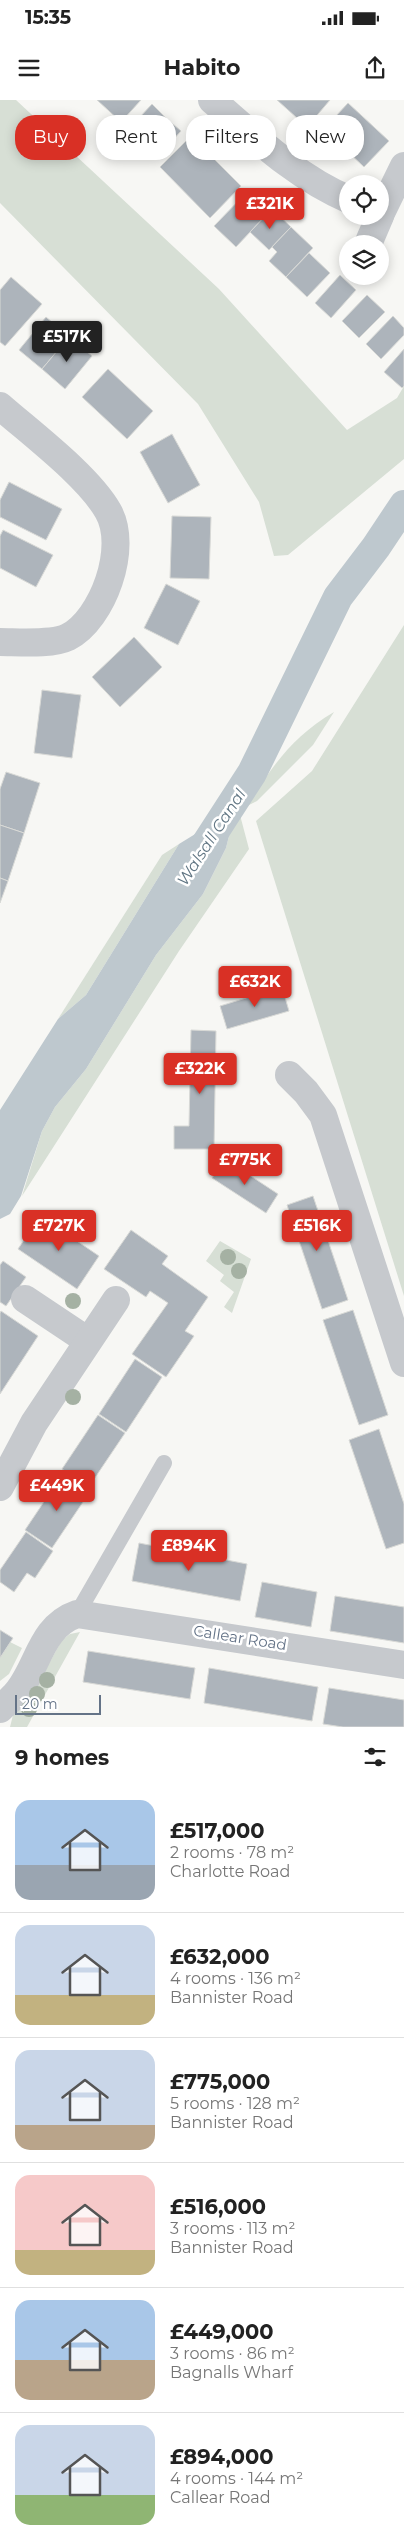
<!DOCTYPE html>
<meta charset="utf-8">
<style>
:root{--surface:#fff;--page:#f2f2f2;--text:#222;--muted:#767676;--line:#e0e0e0;--accent:#d93025}
body{margin:0;font-family:Montserrat,sans-serif;background:var(--page);color:var(--text);height:100vh;display:flex;flex-direction:column;font-size:19px;white-space:nowrap}
*{box-sizing:border-box;margin:0}
p{font-size:16px;color:var(--muted)}
.icon{flex:none;width:28px;height:28px;fill:none;stroke:currentColor;stroke-width:2;stroke-linecap:round;stroke-linejoin:round}
.map{position:relative;height:1627px;overflow:hidden}
.details{display:flex;flex-direction:column;background:var(--surface);flex:1}
.details>*{flex:none}
.hud{position:absolute;left:15px;top:15px;width:375px;height:45px;display:flex;gap:10px}
.tools{position:absolute;left:339px;top:75px;display:grid;gap:10px}
.tools a{display:grid;place-items:center;width:50px;height:50px;border-radius:50%;background:var(--surface);box-shadow:0 2px 12px #0003;font-size:25px}
.scale{position:absolute;left:15px;bottom:12px;width:86px;box-sizing:border-box;padding-left:5px;border:2px solid #647387;border-top:0;font-size:14px;line-height:18px;white-space:nowrap;color:#647387;-webkit-text-stroke:4px #fff;paint-order:stroke}
.price{position:absolute;translate:-50% -42px;padding:0 11px;border-radius:5px;background:var(--accent);color:#fff;font-size:16px;line-height:32px;filter:drop-shadow(0 1px 2px #0008)}
.price::after{content:'';position:absolute;left:50%;top:30px;width:15px;height:11px;margin-left:-8px;background:inherit;clip-path:polygon(0 0,100% 0,50% 100%)}
.price.selected{background:#222;color:#fff}
ul{padding:0;list-style:none}
li{display:flex;align-items:center;gap:15px;height:125px;padding:0 15px}
li+li{border-top:1px solid var(--line)}
li span{display:grid;place-items:center;flex:none;width:140px;height:100px;border-radius:15px;color:#555}
li>.icon{margin-inline-start:auto}
span .icon{width:60px;height:60px;fill:#fffc;stroke-width:1}
li b{font-size:21px}
h2{display:flex;justify-content:space-between;align-items:center;height:60px;padding:0 15px;font-size:21px}
.pill{padding:0 18px;border-radius:20px;background:var(--surface);box-shadow:0 2px 12px #0003;font-size:18px;line-height:45px}
.pill.selected{background:var(--accent);color:#fff}
.status{display:flex;justify-content:space-between;align-items:center;height:35px;padding:0 25px;background:var(--surface);direction:ltr}
.status svg{height:14px;fill:currentColor}
header{display:flex;justify-content:space-between;align-items:center;height:65px;padding:0 15px;background:var(--surface);font-size:22px;font-weight:700}
.map>svg:first-child{display:block}
.green{fill:#d7dfd5}
.water{fill:#bec8ce}
.lines{fill:none;stroke-linecap:round;stroke-linejoin:round}
.canal{stroke:#bec8ce;stroke-width:30}
.building{fill:#adb4bb;stroke:#d8d9d6}
.service{stroke:#c6c9cd;stroke-width:16}
.minor{stroke:#c6c9cd;stroke-width:28}
.tree{fill:#a5b1a3}
.labels{text-anchor:middle;stroke-width:5;stroke-linejoin:round;paint-order:stroke}
.street-label{font-size:15px;fill:#647387;stroke:#fff}
.water-label{font-size:16px;font-style:italic;fill:#607583;stroke:#fff}
</style>
<div class="status"><b>15:35</b><svg viewBox="0 0 49 12"><path d="M0 12V9h3v3zM5 12V6h3v6zM10 12V3h3v9zM15 12V0h3v12zM26 1h20v11H26zM47 4h2v5h-2z"/></svg></div>
<header><svg class="icon" aria-label="menu" viewBox="0 0 24 24"><path d="M4 6h16M4 12h16M4 18h16"/></svg>Habito<svg class="icon" aria-label="share" viewBox="0 0 24 24"><path d="M12 15V3M7 8l5-5 5 5M5 13v7h14v-7"/></svg></header>
<div class="map">
<svg width="404" height="1627" viewBox="0 0 404 1627">
<rect width="100%" height="100%" fill="#f7f7f4"/>
<g class="green">
<path d="M0,0H16L219,189L347,330L397,298L404,286V359L288,455L274,456L259,402L198,304L0,103Z"/>
<path d="M404,525V1196L256,721L312,671Z"/>
<path d="M334,612L313,645L257,701L247,706C273,665 292,637 334,612Z"/>
<path d="M240,715L249,749L179,851L22,1096L42,1031L55,1007L86,969L156,855L203,794L226,748L231,728Z"/>
<path d="M179,744L86,895L58,919L162,755Z"/>
<path d="M220,1141L251,1159L232,1213L224,1207L234,1192L220,1181L224,1175L206,1161Z"/>
<path d="M80,1532L27,1627H10L13,1615L30,1598L62,1540L70,1534Z"/>
<path d="M10,1542L22,1548L9,1574L0,1581V1558Z"/>
</g>
<path class="water" d="M214,718L231,728L226,748L203,794L156,855L86,969L55,1007L42,1031L21,1096L10,1114L0,1119V1010L58,919L86,895L179,744L205,728Z"/>
<g class="lines">
<path class="canal" d="M199,755L252,673L338,497L376,447L404,405"/>
</g>
<g class="building">
<path d="M97,0H141L121,22Z"/>
<path d="M277,0H330L307,27Z"/>
<path d="M348,3L389,41L364,67L324,29Z"/>
<path d="M152,4L166,18L142,43L128,30Z"/>
<path d="M166,18L181,31L157,57L142,43Z"/>
<path d="M191,36L241,86L210,118L160,67Z"/>
<path d="M246,93L267,114L236,147L214,126Z"/>
<path d="M272,109L291,127L269,150L250,132Z"/>
<path d="M291,127L313,148L286,177L269,161L277,152L272,147Z"/>
<path d="M309,153L330,173L307,197L286,177Z"/>
<path d="M340,175L356,190L331,218L315,203Z"/>
<path d="M11,177L42,204L5,246L0,242V190Z"/>
<path d="M367,195L385,212L359,238L342,221Z"/>
<path d="M393,216L404,228V235L381,259L366,244Z"/>
<path d="M46,217L69,237L42,269L19,250Z"/>
<path d="M69,237L92,256L65,289L42,269Z"/>
<path d="M404,249V286L402,288L384,272Z"/>
<path d="M108,269L153,311L127,339L82,297Z"/>
<path d="M172,334L200,385L168,403L140,352Z"/>
<path d="M9,382L62,409L46,440L0,417V400Z"/>
<path d="M172,416L211,417L209,479L170,478Z"/>
<path d="M3,430L53,455L36,487L0,468V436Z"/>
<path d="M166,484L200,501L178,545L144,528Z"/>
<path d="M134,537L162,567L120,607L92,577Z"/>
<path d="M42,590L81,595L72,658L34,653Z"/>
<path d="M6,672L40,683L24,733L0,725V689Z"/>
<path d="M0,725L24,733L8,781L0,778Z"/>
<path d="M0,778L8,781L0,803Z"/>
<path d="M282,887L289,911L227,929L220,906Z"/>
<path d="M191,930L216,931L214,1049H174V1026H189Z"/>
<path d="M225,1059L278,1094L266,1113L212,1078Z"/>
<path d="M313,1096L348,1200L322,1209L287,1105Z"/>
<path d="M40,1116L99,1156L77,1189L18,1149Z"/>
<path d="M131,1130L168,1156L162,1164L208,1197L185,1231L194,1236L166,1277L132,1254L168,1203L150,1191L146,1197L104,1169Z"/>
<path d="M3,1161L26,1177L6,1206L0,1202V1165Z"/>
<path d="M353,1210L388,1315L359,1325L323,1220Z"/>
<path d="M1,1211L38,1236L0,1294V1213Z"/>
<path d="M135,1259L162,1277L126,1332L99,1314Z"/>
<path d="M98,1315L125,1333L88,1388L62,1369Z"/>
<path d="M379,1329L404,1404V1443L386,1449L349,1340Z"/>
<path d="M62,1375L89,1393L52,1448L25,1430Z"/>
<path d="M26,1432L53,1451L35,1478L27,1473L14,1492L0,1482V1470Z"/>
<path d="M139,1443L247,1464L240,1501L132,1481Z"/>
<path d="M262,1482L317,1492L311,1527L255,1517Z"/>
<path d="M335,1496L404,1507V1543L330,1531Z"/>
<path d="M0,1530L13,1538L0,1558Z"/>
<path d="M88,1551L195,1568L190,1599L83,1582Z"/>
<path d="M209,1568L318,1587L312,1621L204,1603Z"/>
<path d="M329,1588L404,1600V1627H343L323,1624Z"/>
</g>
<g class="lines">
<path class="service" d="M77,1514L164,1363"/>
<g class="minor">
<path d="M212,0C254,36 296,77 348,99"/>
<path d="M380,115L404,66"/>
<path d="M368,144L380,116"/>
<path d="M0,306C32,334 88,376 108,411C129,447 103,519 68,537C52,545 18,542 0,542"/>
<path d="M289,975L306,992L323,1015L404,1263"/>
<path d="M25,1199L88,1241"/>
<path d="M0,1387L34,1323L116,1200"/>
<path d="M0,1609C6,1603 14,1597 19,1590C39,1563 42,1526 77,1514L404,1565"/>
</g>
</g>
<g class="tree">
<circle cx="228" cy="1157" r="8"/>
<circle cx="239" cy="1171" r="8"/>
<circle cx="73" cy="1201" r="8"/>
<circle cx="73" cy="1297" r="8"/>
<circle cx="47" cy="1580" r="8"/>
<circle cx="37" cy="1594" r="8"/>
<circle cx="29" cy="1609" r="8"/>
</g>
<g class="labels">
<g class="street-label">
<text transform="translate(240 1538) rotate(9)" y="5">Callear Road</text>
</g>
<g class="water-label">
<text transform="translate(211 737) rotate(-57)" y="6">Walsall Canal</text>
</g>
</g>
</svg>
<div class="tools">
<a><svg class="icon" aria-label="locate" viewBox="0 0 24 24"><circle cx="12" cy="12" r="6"/><path d="M12 2v4M12 18v4M2 12h4M18 12h4"/></svg></a>
<a><svg class="icon" aria-label="layers" viewBox="0 0 24 24"><path d="M12 4l9 5-9 5-9-5zM3 14l9 5 9-5"/></svg></a>
</div>
<div class="scale">20 m</div>
<b class="price" style="left:270px;top:130px">£321K</b>
<b class="price selected" style="left:67px;top:263px">£517K</b>
<b class="price" style="left:255px;top:908px">£632K</b>
<b class="price" style="left:200px;top:995px">£322K</b>
<b class="price" style="left:245px;top:1086px">£775K</b>
<b class="price" style="left:59px;top:1152px">£727K</b>
<b class="price" style="left:317px;top:1152px">£516K</b>
<b class="price" style="left:57px;top:1412px">£449K</b>
<b class="price" style="left:189px;top:1472px">£894K</b>
<div class="hud">
<a class="pill selected">Buy</a>
<a class="pill">Rent</a>
<a class="pill">Filters</a>
<a class="pill">New</a>
</div>
</div>
<section class="details">
<h2>9 homes<svg class="icon" aria-label="filters" viewBox="0 0 24 24"><path d="M4 7h16M4 17h16"/><circle cx="9" cy="7" r="2"/><circle cx="15" cy="17" r="2"/></svg></h2>
<ul>
<li><span style="background:linear-gradient(#a9c7e8 65%,#9aa5b1 0)"><svg class="icon" aria-label="home" viewBox="0 0 24 24"><path d="M3 11l9-7 9 7M6 9v11h12V9"/></svg></span><div><b>£517,000</b><p>2 rooms · 78 m²</p><p>Charlotte Road</p></div></li>
<li><span style="background:linear-gradient(#c9d6e8 70%,#c2b280 0)"><svg class="icon" aria-label="home" viewBox="0 0 24 24"><path d="M3 11l9-7 9 7M6 9v11h12V9"/></svg></span><div><b>£632,000</b><p>4 rooms · 136 m²</p><p>Bannister Road</p></div></li>
<li><span style="background:linear-gradient(#c9d6e8 75%,#b9a48a 0)"><svg class="icon" aria-label="home" viewBox="0 0 24 24"><path d="M3 11l9-7 9 7M6 9v11h12V9"/></svg></span><div><b>£775,000</b><p>5 rooms · 128 m²</p><p>Bannister Road</p></div></li>
<li><span style="background:linear-gradient(#f6c9c9 75%,#c2b280 0)"><svg class="icon" aria-label="home" viewBox="0 0 24 24"><path d="M3 11l9-7 9 7M6 9v11h12V9"/></svg></span><div><b>£516,000</b><p>3 rooms · 113 m²</p><p>Bannister Road</p></div></li>
<li><span style="background:linear-gradient(#a9c7e8 60%,#b9a48a 0)"><svg class="icon" aria-label="home" viewBox="0 0 24 24"><path d="M3 11l9-7 9 7M6 9v11h12V9"/></svg></span><div><b>£449,000</b><p>3 rooms · 86 m²</p><p>Bagnalls Wharf</p></div></li>
<li><span style="background:linear-gradient(#c9d6e8 70%,#8fb573 0)"><svg class="icon" aria-label="home" viewBox="0 0 24 24"><path d="M3 11l9-7 9 7M6 9v11h12V9"/></svg></span><div><b>£894,000</b><p>4 rooms · 144 m²</p><p>Callear Road</p></div></li>
</ul>
</section>
